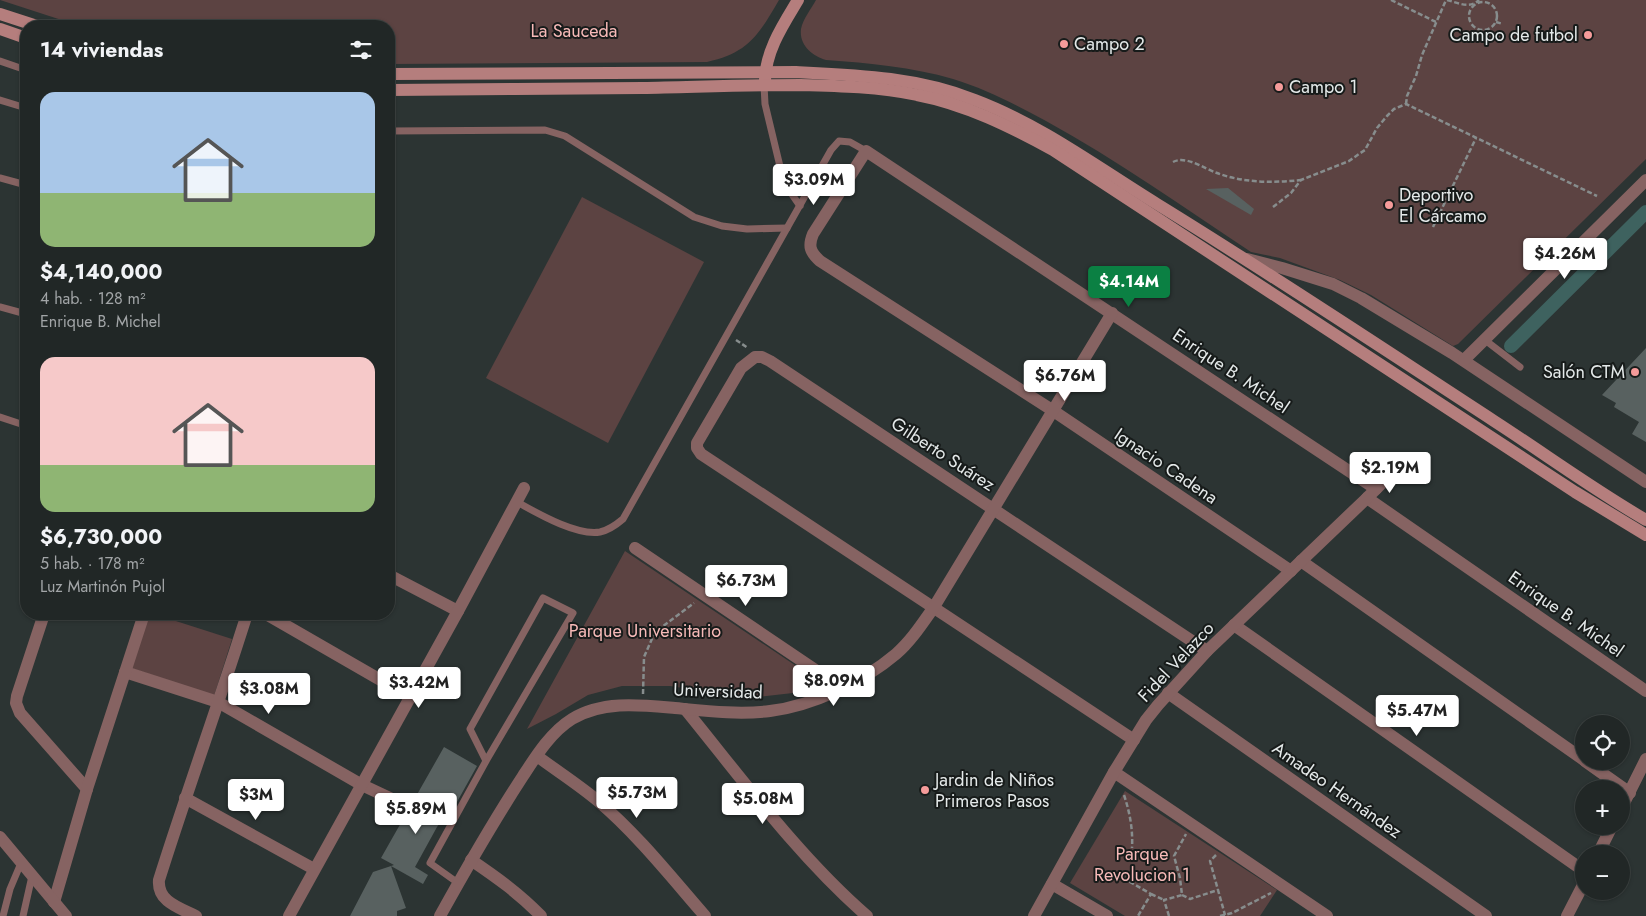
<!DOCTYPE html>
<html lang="es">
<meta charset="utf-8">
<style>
:root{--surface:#212726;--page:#2d3332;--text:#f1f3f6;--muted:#a2a5a7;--line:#3e4443;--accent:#0b8043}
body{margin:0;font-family:Jost,sans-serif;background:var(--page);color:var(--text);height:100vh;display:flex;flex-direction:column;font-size:19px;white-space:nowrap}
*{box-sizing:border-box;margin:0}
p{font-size:16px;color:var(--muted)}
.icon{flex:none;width:28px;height:28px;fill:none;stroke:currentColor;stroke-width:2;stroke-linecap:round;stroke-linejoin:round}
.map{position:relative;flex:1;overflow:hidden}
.drawer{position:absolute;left:20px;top:20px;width:375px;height:600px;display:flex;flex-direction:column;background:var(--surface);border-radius:20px;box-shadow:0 1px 4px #0004,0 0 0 1px var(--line)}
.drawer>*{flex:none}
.controls{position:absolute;left:1575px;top:715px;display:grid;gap:10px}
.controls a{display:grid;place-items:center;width:55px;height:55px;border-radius:50%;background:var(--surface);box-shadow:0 1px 4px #0004,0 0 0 1px var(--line);font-size:25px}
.price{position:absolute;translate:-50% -42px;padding:0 11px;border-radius:5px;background:#fff;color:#222;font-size:16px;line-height:32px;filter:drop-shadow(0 1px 2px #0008)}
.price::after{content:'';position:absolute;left:50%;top:30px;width:15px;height:11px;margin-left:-8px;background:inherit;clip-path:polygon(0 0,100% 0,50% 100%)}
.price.on{background:var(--accent);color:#fff}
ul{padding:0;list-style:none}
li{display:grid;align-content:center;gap:10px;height:265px;padding:0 20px}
li span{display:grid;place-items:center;height:155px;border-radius:15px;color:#555}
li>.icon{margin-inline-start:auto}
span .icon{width:90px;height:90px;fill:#fffc;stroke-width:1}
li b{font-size:21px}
h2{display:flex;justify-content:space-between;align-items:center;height:60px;padding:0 20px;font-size:21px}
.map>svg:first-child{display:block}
.green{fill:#5c4342}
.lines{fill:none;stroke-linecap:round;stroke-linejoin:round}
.canal{stroke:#3e625f;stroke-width:14}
.building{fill:#586160}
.path{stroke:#878d8d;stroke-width:2.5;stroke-dasharray:5 2.5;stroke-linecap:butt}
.service{stroke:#866362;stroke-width:7}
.minor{stroke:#866362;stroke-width:12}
.tertiary{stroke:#866362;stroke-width:12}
.secondary{stroke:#b57e7d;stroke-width:12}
.poi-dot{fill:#f59b9a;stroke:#171b1a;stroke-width:2}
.labels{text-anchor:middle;stroke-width:4;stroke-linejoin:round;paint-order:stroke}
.park-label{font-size:18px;fill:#f7bab8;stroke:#171b1a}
.poi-label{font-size:18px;fill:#e4e9e9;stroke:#171b1a;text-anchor:start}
.street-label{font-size:18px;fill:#e4e9e9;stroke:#171b1a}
</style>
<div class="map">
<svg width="1646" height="916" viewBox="0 0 1646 916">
<rect width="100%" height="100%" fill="#2c3433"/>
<g class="green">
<path d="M0,0H779C759,34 749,53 707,62L389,64V26H80Z"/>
<path d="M816,0H1646V159L1458,344L1453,346L1371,295L1340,280L1280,258L1251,252C1183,207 1117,160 1046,121C1016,105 986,89 953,79C912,67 869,63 826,60C812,56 799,45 801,29C803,19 811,9 816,0Z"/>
<path d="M582,197L704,262L608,443L486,378Z"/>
<path d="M625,551L817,680L793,693L757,697L714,693L670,686H622L588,695L556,714L527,729Z"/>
<path d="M146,614H154L232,639L214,696L128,667Z"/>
<path d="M1125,791L1277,890L1260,916H1125L1070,883Z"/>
</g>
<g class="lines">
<path class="canal" d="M1511,346L1646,212"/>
</g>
<g class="building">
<path d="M1228,188L1254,209L1251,215L1206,189Z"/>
<path d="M1646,348V442L1632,434L1639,422L1614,407L1616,403L1602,395Z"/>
<path d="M444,747L477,766L447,820L443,818L437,827L415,867L428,875L423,884L391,866L406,908L397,911V916H350L373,872L394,865L381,858Z"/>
</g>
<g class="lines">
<g class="path">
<path d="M1391,0L1436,22"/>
<path d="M1447,0C1458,3 1470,9 1479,0"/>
<circle cx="1483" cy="16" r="14"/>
<path d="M1496,22L1503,24"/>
<path d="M1406,104L1407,96L1416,76L1422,55L1446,0"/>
<path d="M1173,162C1186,155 1205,169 1217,173C1243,183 1274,183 1301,180"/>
<path d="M1273,207L1291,193L1301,180L1349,161L1359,154L1365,150L1377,128L1387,116L1394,109L1406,104L1597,196"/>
<path d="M1433,227L1476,138"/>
<path d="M736,340L748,348"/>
<path d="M643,694L644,657L655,632L694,603"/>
<path d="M1124,795C1130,813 1133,830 1132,848"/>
<path d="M1216,855L1210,861L1218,890"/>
<path d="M1123,878L1151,894L1138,916"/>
<path d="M1151,894L1164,900"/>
<path d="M1182,895L1190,899L1218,890L1225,915"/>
<path d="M1169,916L1164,900L1182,895L1180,878L1174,856L1186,834"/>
<path d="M1220,916L1232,913L1271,893"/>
</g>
<g class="service">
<path d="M0,61L26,70"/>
<path d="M764,85L765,104L784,183L800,206"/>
<path d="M0,100L26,108"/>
<path d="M389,131L545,130L565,136L694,217L722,226L747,229L787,228"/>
<path d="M0,178L26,185"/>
<path d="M0,307L26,314"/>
<path d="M1485,340L1520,367"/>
<path d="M0,417L24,425L26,418"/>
<path d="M517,502C537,513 576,536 600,532C609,530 616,525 623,519L831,150L839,141L850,142L866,151"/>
<path d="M458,883L430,863L486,761L573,613L543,598L470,729L486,761"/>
<path d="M3,916L10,889L21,863"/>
<path d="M23,916L32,876"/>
</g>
<g class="minor">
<path d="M1247,259L1282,268L1333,284L1361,298L1452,353L1646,482"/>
<path d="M1464,360L1646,180"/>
<path d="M1367,498L1646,691"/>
<path d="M635,548L842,688"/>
<path d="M1301,561L1584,760"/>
<path d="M1291,571L1052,410L820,261C810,252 808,246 813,234L866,151L1376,489"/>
<path d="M389,575L458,611"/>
<path d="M44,614L17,696L16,703L20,713L87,789"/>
<path d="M266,614L410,697"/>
<path d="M1234,625L1584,871"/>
<path d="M125,672L218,702L362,785L396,801"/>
<path d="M1168,693L1486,916"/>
<path d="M685,709C742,779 799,857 867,916"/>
<path d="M1134,740L701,454L697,448V443L741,368L755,357H762L770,361L1207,651"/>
<path d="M537,756C557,771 579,785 598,801C638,835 671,877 705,916"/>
<path d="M1585,761L1630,793"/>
<path d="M1114,772L1327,916"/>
<path d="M185,798L314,869"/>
<path d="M1621,809L1646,759"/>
<path d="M1598,854L1612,826"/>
<path d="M471,860C496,877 520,894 541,916"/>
<path d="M1052,884L1107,916"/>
<path d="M54,902L87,789L144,614"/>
<path d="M196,916C180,908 157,902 159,880C187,791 219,703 247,614"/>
<path d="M289,916L458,611L524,488"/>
<path d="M440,916C466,869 493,822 523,776C536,756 551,732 572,719C602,700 642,705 675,708C706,711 739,715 770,711C812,706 863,682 896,654C911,641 922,624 934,607L1112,313"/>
<path d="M1034,916L1114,772L1146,720L1158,705L1207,651L1367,498L1394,471"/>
<path d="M1567,916L1584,883"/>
</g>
<path class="tertiary" d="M0,837L66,916"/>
<g class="secondary">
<path d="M0,14L37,26"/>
<path d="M0,29L26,38"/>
<path d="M389,74L796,72C857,75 917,77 975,100C1041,125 1097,167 1157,204C1271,274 1382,348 1494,421C1545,454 1594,490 1646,520"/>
<path d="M765,80C766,50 783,25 798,0"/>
<path d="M389,90C473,89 558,89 642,88C695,87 748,85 800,85C840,86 879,87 917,95C965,104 1011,127 1053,150L1575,492L1646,535"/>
</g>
</g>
<g class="poi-dot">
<circle cx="1588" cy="35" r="5"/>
<circle cx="1064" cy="44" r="5"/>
<circle cx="1279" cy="87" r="5"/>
<circle cx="1389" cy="205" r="5"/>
<circle cx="1635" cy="372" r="5"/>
<circle cx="925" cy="790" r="5"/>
</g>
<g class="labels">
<g class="park-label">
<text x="574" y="37">La Sauceda</text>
<text x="645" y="637">Parque Universitario</text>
<text x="1142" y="860">Parque<tspan x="1142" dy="21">Revolucion 1</tspan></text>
</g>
<g class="poi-label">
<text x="1578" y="41" text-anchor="end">Campo de futbol</text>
<text x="1074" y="50">Campo 2</text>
<text x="1289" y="93">Campo 1</text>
<text x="1399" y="201">Deportivo<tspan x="1399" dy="21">El Cárcamo</tspan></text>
<text x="1625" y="378" text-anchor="end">Salón CTM</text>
<text x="935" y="786">Jardin de Niños<tspan x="935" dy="21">Primeros Pasos</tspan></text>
</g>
<g class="street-label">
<text transform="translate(1231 371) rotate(34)" y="6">Enrique B. Michel</text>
<text transform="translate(943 454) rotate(33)" y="6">Gilberto Suárez</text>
<text transform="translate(1166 466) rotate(34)" y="6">Ignacio Cadena</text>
<text transform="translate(1566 614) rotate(35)" y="6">Enrique B. Michel</text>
<text transform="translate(1176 662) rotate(-47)" y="6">Fidel Velazco</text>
<text transform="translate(718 691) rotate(2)" y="6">Universidad</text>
<text transform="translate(1337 790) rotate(35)" y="6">Amadeo Hernández</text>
</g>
</g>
</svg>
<div class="controls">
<a><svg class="icon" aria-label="locate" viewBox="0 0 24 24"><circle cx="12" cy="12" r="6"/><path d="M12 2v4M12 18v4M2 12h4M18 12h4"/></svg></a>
<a>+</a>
<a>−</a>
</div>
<b class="price" style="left:814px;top:206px">$3.09M</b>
<b class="price" style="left:1565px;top:280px">$4.26M</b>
<b class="price on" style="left:1129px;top:308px">$4.14M</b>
<b class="price" style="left:1065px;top:402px">$6.76M</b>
<b class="price" style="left:1390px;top:494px">$2.19M</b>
<b class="price" style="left:746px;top:607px">$6.73M</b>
<b class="price" style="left:834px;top:707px">$8.09M</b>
<b class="price" style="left:419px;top:709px">$3.42M</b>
<b class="price" style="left:269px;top:715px">$3.08M</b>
<b class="price" style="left:1417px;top:737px">$5.47M</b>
<b class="price" style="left:637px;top:819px">$5.73M</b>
<b class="price" style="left:256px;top:821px">$3M</b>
<b class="price" style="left:763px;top:825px">$5.08M</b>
<b class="price" style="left:416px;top:835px">$5.89M</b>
<section class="drawer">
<h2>14 viviendas<svg class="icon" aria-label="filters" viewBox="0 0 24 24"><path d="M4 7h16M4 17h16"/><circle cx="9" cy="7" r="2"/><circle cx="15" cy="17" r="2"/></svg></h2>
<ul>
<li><span style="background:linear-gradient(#a9c7e8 65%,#8fb573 0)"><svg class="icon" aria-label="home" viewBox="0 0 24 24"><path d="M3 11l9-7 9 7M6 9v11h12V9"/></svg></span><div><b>$4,140,000</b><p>4 hab. · 128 m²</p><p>Enrique B. Michel</p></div></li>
<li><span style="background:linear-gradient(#f6c9c9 70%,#8fb573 0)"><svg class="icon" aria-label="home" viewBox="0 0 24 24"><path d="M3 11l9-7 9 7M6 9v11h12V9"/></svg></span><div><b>$6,730,000</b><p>5 hab. · 178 m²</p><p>Luz Martinón Pujol</p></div></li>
</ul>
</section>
</div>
